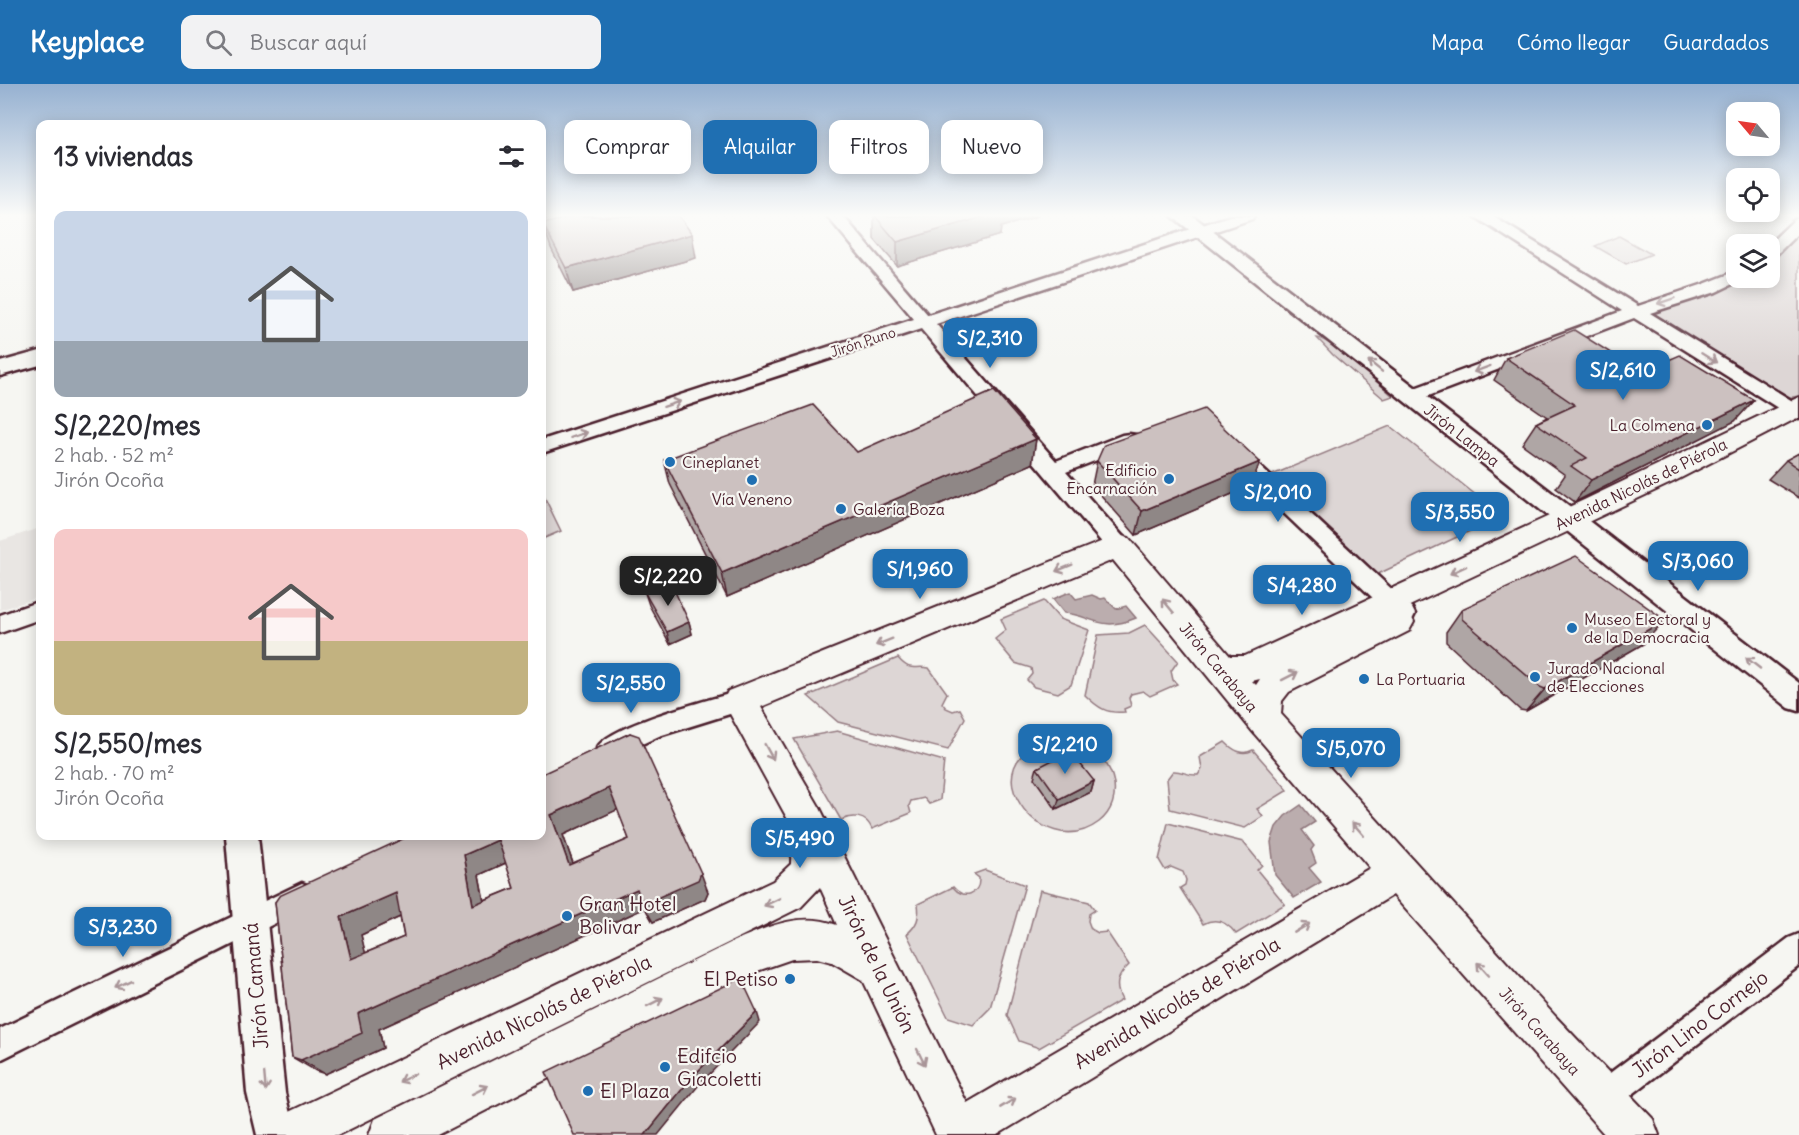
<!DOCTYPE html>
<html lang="es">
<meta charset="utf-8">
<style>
:root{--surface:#fff;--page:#f2f2f3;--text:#2b2b33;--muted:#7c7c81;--accent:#1f6fb2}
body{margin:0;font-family:Delius,sans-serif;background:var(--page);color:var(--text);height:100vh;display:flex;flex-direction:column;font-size:22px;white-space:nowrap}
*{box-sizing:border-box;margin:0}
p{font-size:20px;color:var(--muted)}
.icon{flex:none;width:33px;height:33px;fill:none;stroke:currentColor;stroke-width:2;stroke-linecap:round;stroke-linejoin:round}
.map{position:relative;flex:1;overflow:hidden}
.details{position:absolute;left:36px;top:36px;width:510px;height:720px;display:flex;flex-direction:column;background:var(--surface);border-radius:12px;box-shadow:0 3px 15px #0003}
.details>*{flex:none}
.guide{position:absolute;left:564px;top:36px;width:570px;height:54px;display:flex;gap:12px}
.needle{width:39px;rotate:299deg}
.tools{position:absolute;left:1726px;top:18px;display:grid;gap:12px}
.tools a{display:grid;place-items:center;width:54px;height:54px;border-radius:12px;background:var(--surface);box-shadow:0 3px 15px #0003;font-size:30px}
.price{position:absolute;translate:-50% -51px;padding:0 14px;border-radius:12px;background:var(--accent);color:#fff;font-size:20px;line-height:39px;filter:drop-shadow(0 2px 3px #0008)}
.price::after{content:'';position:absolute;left:50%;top:36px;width:18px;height:14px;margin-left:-9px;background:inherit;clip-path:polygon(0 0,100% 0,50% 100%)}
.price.current{background:#222;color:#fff}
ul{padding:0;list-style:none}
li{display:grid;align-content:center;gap:12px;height:318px;padding:0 18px}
li span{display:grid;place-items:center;height:186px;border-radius:12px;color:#555}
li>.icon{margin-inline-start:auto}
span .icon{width:108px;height:108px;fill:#fffc;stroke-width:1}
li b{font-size:26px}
h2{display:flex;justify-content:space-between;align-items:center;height:72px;padding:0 18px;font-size:26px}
.chip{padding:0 21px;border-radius:12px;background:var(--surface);box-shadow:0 3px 15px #0003;font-size:21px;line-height:54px}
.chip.current{background:var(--accent);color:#fff}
header{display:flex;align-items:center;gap:36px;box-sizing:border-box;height:84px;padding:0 30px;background:var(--accent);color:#fff}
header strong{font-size:28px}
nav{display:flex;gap:33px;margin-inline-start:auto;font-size:21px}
.search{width:420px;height:54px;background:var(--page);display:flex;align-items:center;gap:15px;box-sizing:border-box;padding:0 21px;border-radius:12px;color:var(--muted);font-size:22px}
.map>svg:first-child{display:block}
.built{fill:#e9e6e3}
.green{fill:#ddd6d5;stroke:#947a80;stroke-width:1.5}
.water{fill:#bbadae;stroke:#8e747a;stroke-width:1.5}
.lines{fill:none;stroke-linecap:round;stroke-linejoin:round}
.minor-casing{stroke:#4a1f2b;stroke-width:5}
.tertiary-casing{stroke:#4a1f2b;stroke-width:5}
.secondary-casing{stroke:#4a1f2b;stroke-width:4}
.minor{fill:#f6f6f2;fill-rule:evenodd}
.tertiary{fill:#f6f6f2;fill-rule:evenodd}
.secondary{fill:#f6f6f2;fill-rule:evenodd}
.wall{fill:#afa6a5;stroke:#4a1f2b;stroke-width:1.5;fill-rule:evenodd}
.shaded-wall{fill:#8f8786;stroke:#4a1f2b;stroke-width:1.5}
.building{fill:#ccc1c0;stroke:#4a1f2b;stroke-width:1.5;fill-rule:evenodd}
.oneway{stroke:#a99598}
.poi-dot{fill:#1f6fb2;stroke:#f6f6f2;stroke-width:2}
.labels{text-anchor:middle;stroke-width:4.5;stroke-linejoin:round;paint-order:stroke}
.far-street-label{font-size:14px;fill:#4a1f2b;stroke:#f6f6f2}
.poi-label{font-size:16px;fill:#4a1f2b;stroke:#f6f6f2;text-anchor:start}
.street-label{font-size:16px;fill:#4a1f2b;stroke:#f6f6f2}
.near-poi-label{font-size:20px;fill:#4a1f2b;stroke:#f6f6f2;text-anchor:start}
.near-street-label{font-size:20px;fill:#4a1f2b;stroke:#f6f6f2}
</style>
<header>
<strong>Keyplace</strong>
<div class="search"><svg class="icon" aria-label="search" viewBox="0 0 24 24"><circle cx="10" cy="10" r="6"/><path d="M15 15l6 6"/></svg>Buscar aquí</div>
<nav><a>Mapa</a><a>Cómo llegar</a><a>Guardados</a></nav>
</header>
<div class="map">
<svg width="1799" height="1051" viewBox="0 0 1799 1051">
<rect width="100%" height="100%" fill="#f6f6f2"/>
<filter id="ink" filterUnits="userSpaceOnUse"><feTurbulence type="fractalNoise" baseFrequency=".0167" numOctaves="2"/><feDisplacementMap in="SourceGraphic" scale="12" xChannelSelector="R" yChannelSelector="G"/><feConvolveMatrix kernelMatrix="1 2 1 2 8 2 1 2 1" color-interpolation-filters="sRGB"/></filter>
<g filter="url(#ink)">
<path class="built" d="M40,444V513L0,526V457Z"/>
<g class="green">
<path d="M1799,148V312L1787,314L1651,230L1748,194H1770V178Z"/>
<path d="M1619,152L1651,170H1652L1626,180L1595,162Z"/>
<path d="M1317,254C1330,254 1380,301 1393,312L1384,315L1333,271Z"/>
<path d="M1390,342L1502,432L1378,490L1272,391Z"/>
<path d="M542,408L561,447L542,455Z"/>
<path d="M1044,517L1060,535L1089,546L1071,601L1058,609L1034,603L1027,596L1032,590L1031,584L1015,579L995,555L1006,546L1001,535Z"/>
<path d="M1145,541L1178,577L1171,587L1173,596L1177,600L1150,612L1143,607L1131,610L1129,614L1131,622L1124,625L1125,628C1107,630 1098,624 1085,611L1098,551L1129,549Z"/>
<path d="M898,574C911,589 914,581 929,584L947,609L942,619L946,624L953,627L960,625L965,634L948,666L838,638L808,612Z"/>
<path d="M837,647L944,677L940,716L929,720L924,714L911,717L909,722L911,729L872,745C866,731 853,731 841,736L794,655Z"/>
<path d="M1054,656C1065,657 1076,658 1086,662C1115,676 1126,717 1099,738C1041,782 963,675 1054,656Z"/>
<path d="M1225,658C1233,666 1242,672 1253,666L1288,706L1257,725L1263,732L1245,744L1170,725L1167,695L1173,687C1181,686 1188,692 1198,691L1202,685L1200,673Z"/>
<path d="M1168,739L1243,758L1262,781L1257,786L1285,820L1236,850C1227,838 1216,833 1203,840L1180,804L1185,801L1186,796L1183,788L1171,783L1165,786L1159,776Z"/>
<path d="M985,786L1025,801L990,924L973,941L948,933L907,850C917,841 920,834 918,820L953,803C963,816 980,811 979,794L974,790Z"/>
<path d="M1040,806L1089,818L1095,826L1089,830L1088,837L1091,845L1098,849L1107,848L1129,881C1117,892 1114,902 1122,916L1039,964L1019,957L1007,931Z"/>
</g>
<g class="water">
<path d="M1070,508L1076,515L1092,511L1101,515L1105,514L1116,525L1126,522L1136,534C1100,549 1092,531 1064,529L1053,515Z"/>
<path d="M1301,721L1315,738L1302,746L1314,762L1311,766L1316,779L1309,784L1321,798L1294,814L1275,791L1271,758L1276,743L1285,732Z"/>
</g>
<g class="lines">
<g class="minor-casing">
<g id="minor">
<path d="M827,132H843L928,231L1230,132H1254L1252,135L936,240L1056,377L1122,351L1129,350L1136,351L1139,356L1136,361L1066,388L1126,456L1129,462L1126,468L1118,470L1110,468L921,245L542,369V356L914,235Z"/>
<path d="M1474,132H1492L1638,222L1704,200L1737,187V194H1744L1743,195L1716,208L1650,229L1799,321V335L1792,333L1634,234L1418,316H1404L1402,312L1404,308L1622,227Z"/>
<path d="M1799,134V148L1776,171L1770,173L1769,160L1794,136Z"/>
<path d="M1233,362L1240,364L1412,524L1415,530L1412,536L1404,539L1396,536L1226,374L1223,369L1226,364Z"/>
<path d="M40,517V535L0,549V531Z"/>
<path d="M740,607L749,610L752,617L749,624L659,652L610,675L601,672L597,664C609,641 712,615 740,607Z"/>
<path d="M302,799L312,803L316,812L312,821L0,976V945Z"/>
<path d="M1799,850V882L1612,1026L1601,1031L1590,1026L1585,1015L1590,1004L1789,854Z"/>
</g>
</g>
<g class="tertiary-casing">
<g id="tertiary">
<path d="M561,132H593L590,136L542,148V137Z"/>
<path d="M1172,132H1193L1799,599V627L1789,624Z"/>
<path d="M40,267V281L0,292V278Z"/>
<path d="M226,752H258L285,1009L295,1051H257L247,1009Z"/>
</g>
</g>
<g class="secondary-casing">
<path id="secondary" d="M1799,313V333L1673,398L1401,526L1409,529L1414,538L1409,547L1289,608L1282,617L1281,630L1555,932L1653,1035L1659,1051H1605L1393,811L997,1051H936L863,896L832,878L817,874L792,875L760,886L438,1051H369L375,1035L734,857C768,843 800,827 837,841L820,803L801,823L338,1051H268L274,1035L773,797L791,780L792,743L723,617L728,607L1118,451L1129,454L1230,572H1245L1584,416ZM1113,476L1253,648L1370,784L967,1019L820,724L761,623ZM1260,595L1256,601L1252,597Z"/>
</g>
<use href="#minor" class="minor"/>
<use href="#tertiary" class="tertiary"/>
<use href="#secondary" class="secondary"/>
</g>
<g class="wall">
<path d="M874,132H1038L1001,143L1000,151L897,182L874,155Z"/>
<path d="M543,140L696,174L573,208L551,164Z"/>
<path d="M1506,274L1641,288L1754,316L1735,337L1575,418L1556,404L1565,391L1522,360L1536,339L1547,333L1494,296Z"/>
<path d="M1036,355L1032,380L727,513L670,400L664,376L857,368Z"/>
<path d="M1799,369V414L1768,395L1786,376Z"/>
<path d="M1097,377L1260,378L1251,402L1136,451L1092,401Z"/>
<path d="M645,509L689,538L692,550L670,560L649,521Z"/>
<path d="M1462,525L1643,560L1526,627L1520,626L1446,558V548Z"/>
<path d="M630,649L708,808L705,815L653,838L645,824L379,945L383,964L325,990L316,987L292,973L275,818ZM618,725L629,755L573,779L563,751ZM506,779L514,804L484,816L479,791ZM400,833L404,853L365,869L361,851Z"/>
<path d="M1037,684L1094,697L1091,708L1056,725L1034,694Z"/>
</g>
<g class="shaded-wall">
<path d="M986,132H1038L1001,143L1000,151L897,182V158Z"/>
<path d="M692,150L696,174L573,208L566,184Z"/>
<path d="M1754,316L1735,337L1575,418L1591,396Z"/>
<path d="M1036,355L1032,380L727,513L722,489Z"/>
<path d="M1260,378L1251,402L1136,451L1142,427Z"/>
<path d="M1665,536L1643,560L1526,627L1545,605Z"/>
<path d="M689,538L692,550L670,560L667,548Z"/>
<path d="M1094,697L1091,708L1056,725L1059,715Z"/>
<path d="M609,704L619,725L563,751L580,800L569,781L551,731Z"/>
<path d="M498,756L512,776L479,791L488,839L473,821L464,771Z"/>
<path d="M701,789L708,808L705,815L653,838L645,824L379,945L383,964L325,990L301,976L358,930L637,805Z"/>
<path d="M396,809L413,827L361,851L371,892L351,875L341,833Z"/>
<path d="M757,928L760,938L698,1002L658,1051H645L692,993Z"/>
</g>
<g class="building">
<path d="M574,132H679L692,150L566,184L543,140Z"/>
<path d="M875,132H986L897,158Z"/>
<path d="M1574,246L1641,288L1680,271L1754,316L1591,396L1571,382L1587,374L1536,339L1575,321L1506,274Z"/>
<path d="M994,307L1036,355L722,489L664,376L813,321L857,368Z"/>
<path d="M1204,325L1260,378L1142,427L1097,377L1104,361Z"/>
<path d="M1799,369V385L1786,376Z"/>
<path d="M1576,472L1665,536L1545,605L1540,603L1462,535V525Z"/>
<path d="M671,499L689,538L667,548L645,509Z"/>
<path d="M630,649L639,652L701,789L698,796L643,820L637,805L358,930L362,949L301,976L292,973L275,818L279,812L409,752H542V690ZM609,704L629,755L569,781L551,731ZM498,756L514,804L473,821L464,771ZM396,809L404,853L351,875L341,833Z"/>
<path d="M1070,667L1094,697L1059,715L1037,684Z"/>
<path d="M741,894L757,928L692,993L645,1051H574L546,988Z"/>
</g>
<defs><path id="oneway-shaft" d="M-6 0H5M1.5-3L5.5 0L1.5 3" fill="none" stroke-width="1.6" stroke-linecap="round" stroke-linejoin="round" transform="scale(1.5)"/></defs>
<g class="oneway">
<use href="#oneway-shaft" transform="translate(1666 217) rotate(162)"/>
<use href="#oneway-shaft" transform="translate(1709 274) rotate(32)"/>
<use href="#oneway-shaft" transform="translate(1375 282) rotate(-141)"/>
<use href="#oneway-shaft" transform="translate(1482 285) rotate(159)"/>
<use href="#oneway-shaft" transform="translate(672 320) rotate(-18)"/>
<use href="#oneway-shaft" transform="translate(579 351) rotate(-18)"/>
<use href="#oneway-shaft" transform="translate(1064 484) rotate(158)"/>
<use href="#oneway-shaft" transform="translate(1458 486) rotate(155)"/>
<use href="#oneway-shaft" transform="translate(1168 522) rotate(-130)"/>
<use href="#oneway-shaft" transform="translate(884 558) rotate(158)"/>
<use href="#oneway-shaft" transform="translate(1753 579) rotate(-142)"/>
<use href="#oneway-shaft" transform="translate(1290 592) rotate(-27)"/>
<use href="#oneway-shaft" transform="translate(769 668) rotate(61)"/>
<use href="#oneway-shaft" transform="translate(1358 745) rotate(-131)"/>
<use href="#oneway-shaft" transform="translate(772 818) rotate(154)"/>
<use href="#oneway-shaft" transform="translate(1302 844) rotate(-31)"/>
<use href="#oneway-shaft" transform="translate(1483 885) rotate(-132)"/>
<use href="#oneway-shaft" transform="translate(123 900) rotate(154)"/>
<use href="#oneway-shaft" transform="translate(655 918) rotate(-27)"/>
<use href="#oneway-shaft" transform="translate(921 973) rotate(64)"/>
<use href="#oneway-shaft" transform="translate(407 994) rotate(154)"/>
<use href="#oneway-shaft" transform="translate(265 998) rotate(85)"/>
<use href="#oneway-shaft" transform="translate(480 1006) rotate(-27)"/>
<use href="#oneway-shaft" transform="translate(1008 1019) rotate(-31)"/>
</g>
</g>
<linearGradient id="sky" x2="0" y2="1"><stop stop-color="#96b1d1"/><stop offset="0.47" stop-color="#fbfbf9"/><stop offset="1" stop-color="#fbfbf9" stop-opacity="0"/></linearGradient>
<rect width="1799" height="280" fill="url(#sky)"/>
<g class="poi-dot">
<circle cx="1707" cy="341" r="6"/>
<circle cx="670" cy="378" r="6"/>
<circle cx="1169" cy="395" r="6"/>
<circle cx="752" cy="396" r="6"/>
<circle cx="841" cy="425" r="6"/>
<circle cx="1572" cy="544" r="6"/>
<circle cx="1535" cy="593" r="6"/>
<circle cx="1364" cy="595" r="6"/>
<circle cx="567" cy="832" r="6"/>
<circle cx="790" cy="895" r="6"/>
<circle cx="665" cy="983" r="6"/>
<circle cx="588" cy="1007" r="6"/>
</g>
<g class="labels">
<g class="far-street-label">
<text transform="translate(863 258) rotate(-18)" y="5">Jirón Puno</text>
</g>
<g class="poi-label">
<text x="1695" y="347" text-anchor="end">La Colmena</text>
<text x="682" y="384">Cineplanet</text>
<text x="1157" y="392" text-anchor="end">Edificio<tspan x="1157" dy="18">Encarnación</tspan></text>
<text x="752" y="421" text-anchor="middle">Vía Veneno</text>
<text x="853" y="431">Galería Boza</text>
<text x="1584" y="541">Museo Electoral y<tspan x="1584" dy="18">de la Democracia</tspan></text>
<text x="1547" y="590">Jurado Nacional<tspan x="1547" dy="18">de Elecciones</tspan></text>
<text x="1376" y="601">La Portuaria</text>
</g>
<g class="street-label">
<text transform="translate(1462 351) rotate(38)" y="6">Jirón Lampa</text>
<text transform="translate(1641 400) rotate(-26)" y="6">Avenida Nicolás de Piérola</text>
<text transform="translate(1219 583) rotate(50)" y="6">Jirón Carabaya</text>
<text transform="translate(1540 947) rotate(48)" y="6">Jirón Carabaya</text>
</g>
<g class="near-poi-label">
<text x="579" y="827">Gran Hotel<tspan x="579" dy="23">Bolivar</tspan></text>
<text x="778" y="902" text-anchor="end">El Petiso</text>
<text x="677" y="979">Edifcio<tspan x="677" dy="23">Giacoletti</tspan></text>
<text x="600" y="1014">El Plaza</text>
</g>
<g class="near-street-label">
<text transform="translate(877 880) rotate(64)" y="7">Jirón de la Unión</text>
<text transform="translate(256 902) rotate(-95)" y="7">Jirón Camaná</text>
<text transform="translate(1177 919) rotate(-31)" y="7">Avenida Nicolás de Piérola</text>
<text transform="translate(544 928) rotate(-26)" y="7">Avenida Nicolás de Piérola</text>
<text transform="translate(1700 940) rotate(-37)" y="7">Jirón Lino Cornejo</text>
</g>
</g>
</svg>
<div class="tools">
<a><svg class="needle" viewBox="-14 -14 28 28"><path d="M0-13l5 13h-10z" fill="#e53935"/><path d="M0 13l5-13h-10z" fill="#7c7c81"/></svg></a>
<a><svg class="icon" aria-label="locate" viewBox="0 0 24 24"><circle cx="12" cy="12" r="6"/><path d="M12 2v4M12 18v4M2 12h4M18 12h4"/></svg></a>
<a><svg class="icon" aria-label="layers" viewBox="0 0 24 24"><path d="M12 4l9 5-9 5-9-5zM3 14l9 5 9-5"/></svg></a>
</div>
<b class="price" style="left:990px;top:285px">S/2,310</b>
<b class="price" style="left:1623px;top:317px">S/2,610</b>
<b class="price" style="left:1278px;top:439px">S/2,010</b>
<b class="price" style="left:1460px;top:459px">S/3,550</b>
<b class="price" style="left:1698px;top:508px">S/3,060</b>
<b class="price" style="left:920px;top:516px">S/1,960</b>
<b class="price current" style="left:668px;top:523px">S/2,220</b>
<b class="price" style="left:1302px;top:532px">S/4,280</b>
<b class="price" style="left:631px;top:630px">S/2,550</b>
<b class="price" style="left:1065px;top:691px">S/2,210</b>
<b class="price" style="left:1351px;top:695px">S/5,070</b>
<b class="price" style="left:800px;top:785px">S/5,490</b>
<b class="price" style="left:123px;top:874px">S/3,230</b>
<div class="guide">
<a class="chip">Comprar</a>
<a class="chip current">Alquilar</a>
<a class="chip">Filtros</a>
<a class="chip">Nuevo</a>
</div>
<section class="details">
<h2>13 viviendas<svg class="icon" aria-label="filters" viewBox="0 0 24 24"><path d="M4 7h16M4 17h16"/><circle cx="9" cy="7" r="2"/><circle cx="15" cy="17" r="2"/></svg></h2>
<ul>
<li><span style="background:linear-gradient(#c9d6e8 70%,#9aa5b1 0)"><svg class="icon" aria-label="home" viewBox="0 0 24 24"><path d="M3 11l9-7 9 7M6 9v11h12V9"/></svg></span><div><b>S/2,220/mes</b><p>2 hab. · 52 m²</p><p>Jirón Ocoña</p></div></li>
<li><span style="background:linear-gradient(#f6c9c9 60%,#c2b280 0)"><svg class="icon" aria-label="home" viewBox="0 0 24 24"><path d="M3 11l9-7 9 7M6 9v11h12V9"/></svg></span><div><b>S/2,550/mes</b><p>2 hab. · 70 m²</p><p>Jirón Ocoña</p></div></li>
</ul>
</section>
</div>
